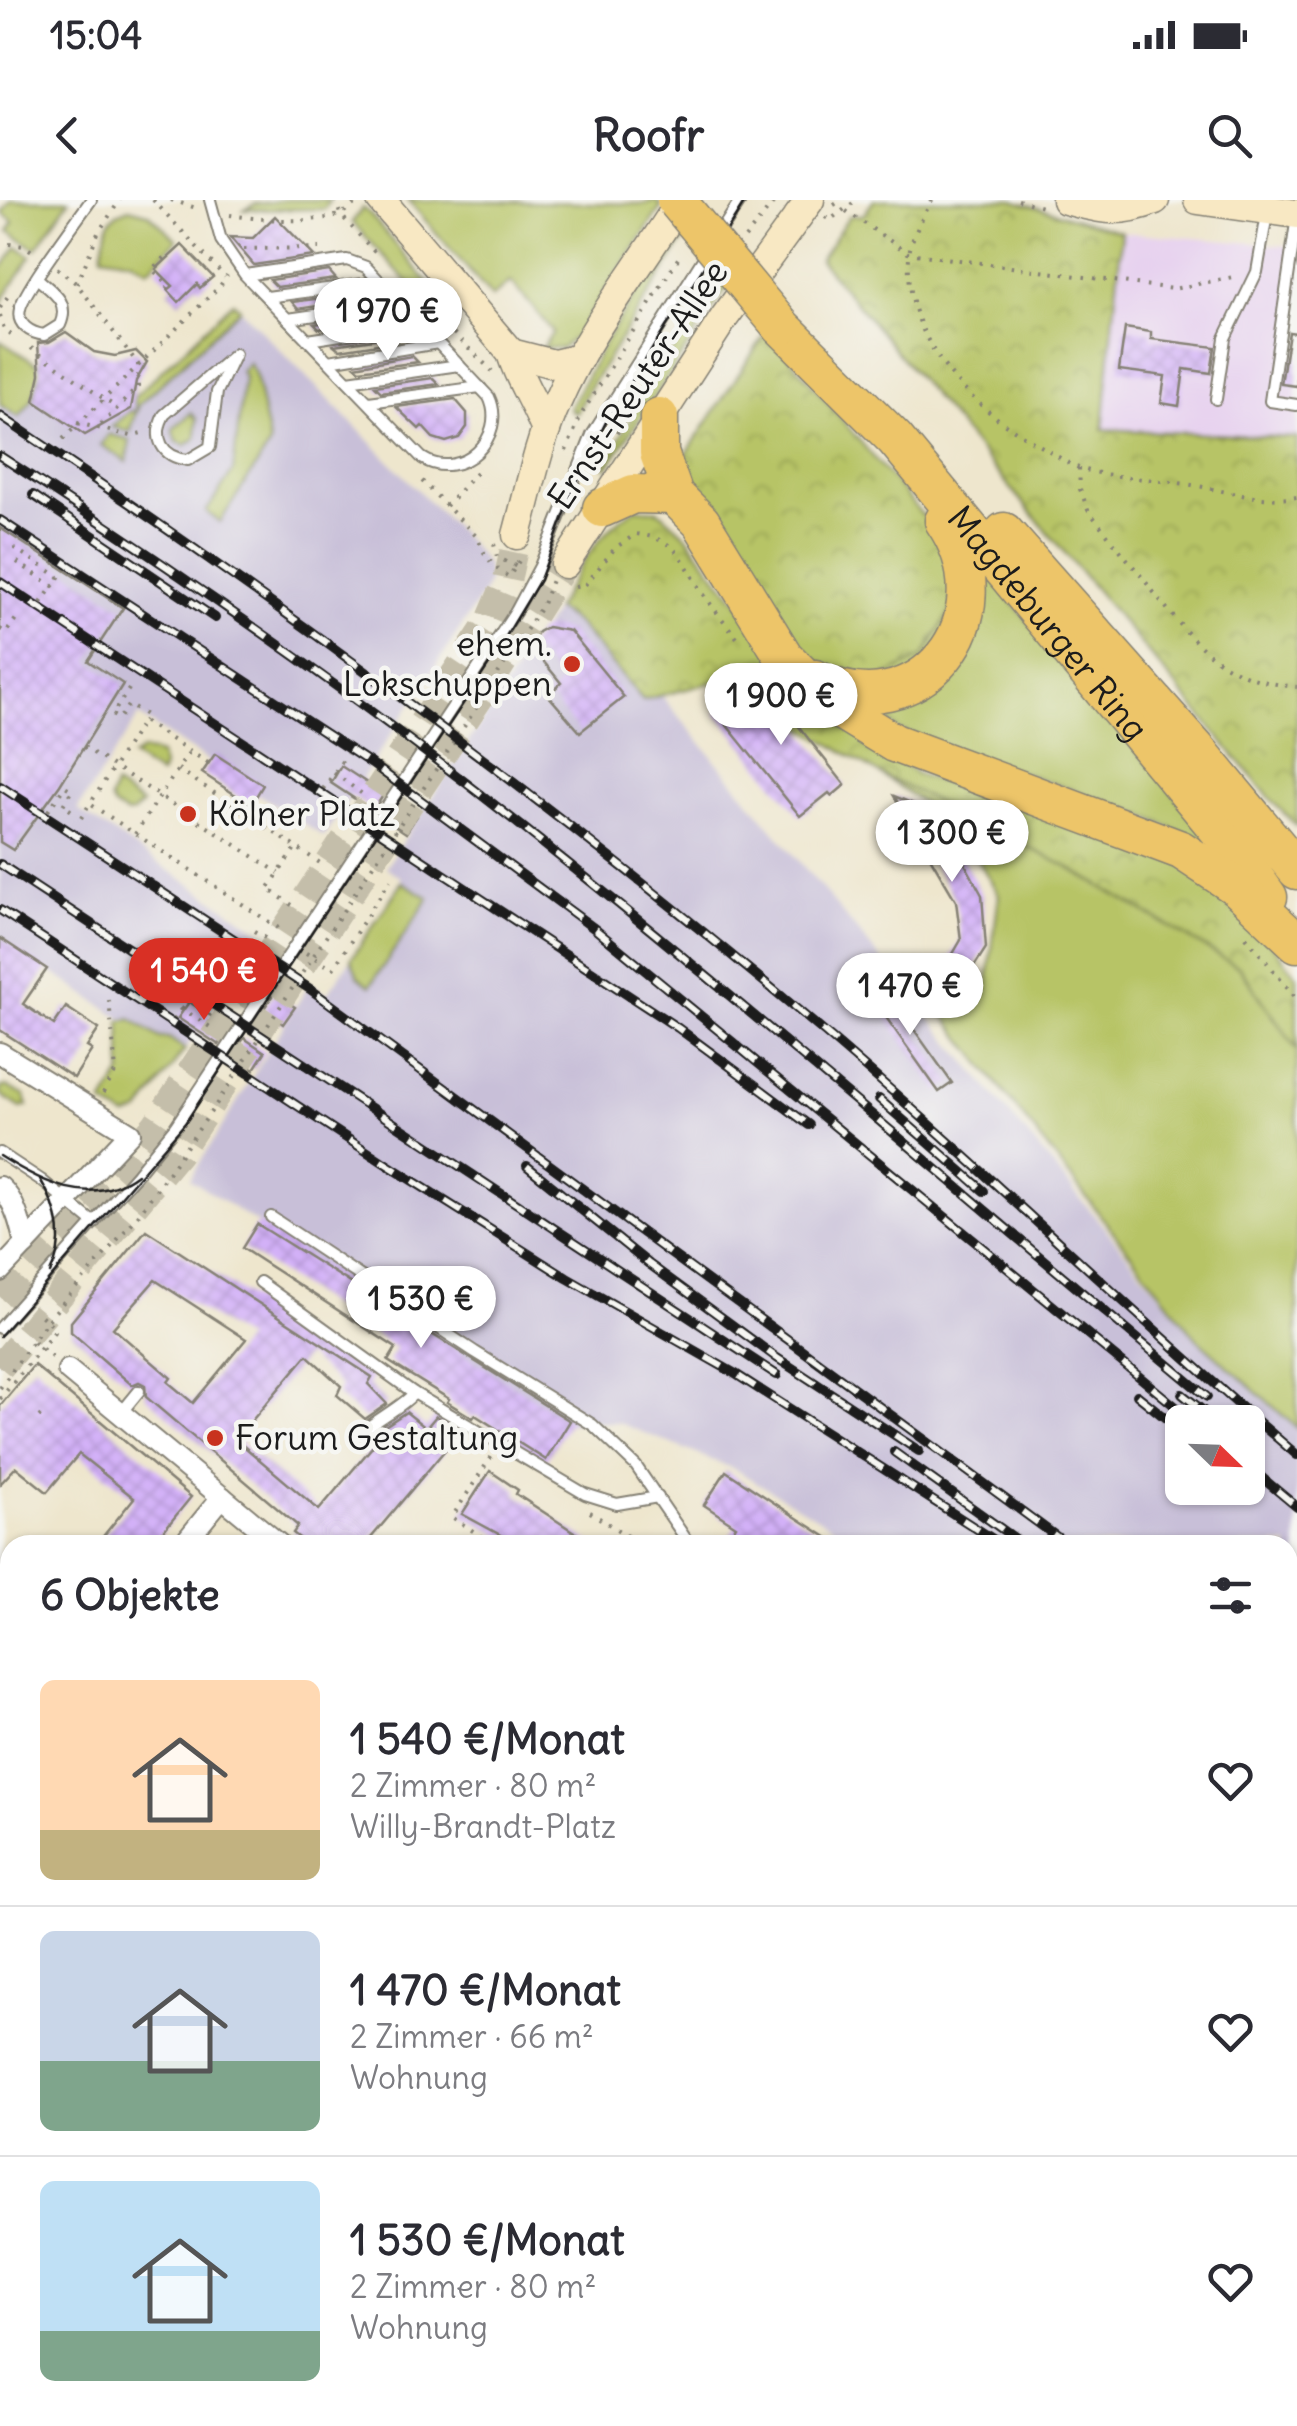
<!DOCTYPE html>
<html lang="de">
<meta charset="utf-8">
<style>
:root{--surface:#fff;--page:#f2f2f3;--text:#2b2b33;--muted:#7c7c81;--line:#e1e1e2;--accent:#d93025}
body{margin:0;font-family:Delius,sans-serif;background:var(--page);color:var(--text);height:100vh;display:flex;flex-direction:column;font-size:38px;white-space:nowrap}
*{box-sizing:border-box;margin:0}
p{font-size:32px;color:var(--muted)}
.icon{flex:none;width:55px;height:55px;fill:none;stroke:currentColor;stroke-width:2;stroke-linecap:round;stroke-linejoin:round}
.map{position:relative;flex:1;overflow:hidden}
.drawer{position:absolute;left:0px;top:1335px;width:1298px;height:892px;display:flex;flex-direction:column;background:var(--surface);border-radius:30px 30px 0 0;box-shadow:0 2px 8px #0004}
.drawer>*{flex:none}
.needle{width:65px;rotate:113deg}
.tools{position:absolute;left:1165px;top:1205px;display:grid;gap:20px}
.tools a{display:grid;place-items:center;width:100px;height:100px;border-radius:15px;background:var(--surface);box-shadow:0 2px 8px #0004;font-size:50px}
.price{position:absolute;translate:-50% -85px;padding:0 22px;border-radius:35px;background:#fff;color:#222;font-size:32px;line-height:65px;filter:drop-shadow(0 2px 5px #0008)}
.price::after{content:'';position:absolute;left:50%;top:60px;width:30px;height:22px;margin-left:-15px;background:inherit;clip-path:polygon(0 0,100% 0,50% 100%)}
.price.selected{background:var(--accent);color:#fff}
ul{padding:0;list-style:none}
li{display:flex;align-items:center;gap:30px;height:250px;padding:0 40px}
li+li{border-top:2px solid var(--line)}
li span{display:grid;place-items:center;flex:none;width:280px;height:200px;border-radius:15px;color:#555}
li>.icon{margin-inline-start:auto}
span .icon{width:120px;height:120px;fill:#fffc;stroke-width:1}
li b{font-size:42px}
h2{display:flex;justify-content:space-between;align-items:center;height:120px;padding:0 40px;font-size:42px}
.status{display:flex;justify-content:space-between;align-items:center;height:70px;padding:0 50px;background:var(--surface);direction:ltr}
.status svg{height:28px;fill:currentColor}
header{display:flex;justify-content:space-between;align-items:center;height:130px;padding:0 40px;background:var(--surface);font-size:45px;font-weight:700}
.map>svg:first-child{display:block}
.built{fill:#e7d2ef}
.railway{fill:#c8bfd8;fill-rule:evenodd}
.grass{fill:#b7c466;stroke:#6a7041;stroke-width:2.5}
.park{fill:url(#park-crowns);stroke:#6a7041;stroke-width:2.5}
.building{fill:url(#building-cross-hatch);fill-rule:evenodd}
.lines{fill:none;stroke-linecap:round;stroke-linejoin:round}
.secondary-tunnel{stroke:#c4beaa;stroke-width:28;stroke-dasharray:28 14;stroke-linecap:butt}
.lane-casing{stroke:#858174;stroke-width:14}
.street-casing{stroke:#858174;stroke-width:24}
.secondary-casing{stroke:#858174;stroke-width:31}
.highway-casing{stroke:#858174;stroke-width:41}
.path{stroke:#858174;stroke-width:4;stroke-dasharray:2.5 8;stroke-linecap:butt}
.lane{stroke:#fff;stroke-width:10}
.street{stroke:#fff;stroke-width:20}
.secondary{stroke:#f8e8c3;stroke-width:28}
.highway{stroke:#edc569;stroke-width:38}
.tram{stroke:#1c1c1c;stroke-width:2.5}
.rail-casing{stroke:#1c1c1c;stroke-width:10}
.rail{stroke:#f6f6f2;stroke-width:6;stroke-dasharray:19;stroke-linecap:butt}
.highway-bridge-casing{stroke:#858174;stroke-width:41;stroke-linecap:butt}
.highway-bridge{stroke:#edc569;stroke-width:38}
.poi-dot{fill:#c8321e;stroke:#f6f6f2;stroke-width:4}
.labels{text-anchor:middle;stroke-width:9;stroke-linejoin:round;paint-order:stroke}
.street-label{font-size:35px;fill:#1c1c1c;stroke:#f6f6f2}
.poi-label{font-size:35px;fill:#1c1c1c;stroke:#f6f6f2;text-anchor:start}
</style>
<div class="status"><b>15:04</b><svg viewBox="0 0 49 12"><path d="M0 12V9h3v3zM5 12V6h3v6zM10 12V3h3v9zM15 12V0h3v12zM26 1h20v11H26zM47 4h2v5h-2z"/></svg></div>
<header><svg class="icon" aria-label="back" viewBox="0 0 24 24"><path d="M15 5l-7 7 7 7"/></svg>Roofr<svg class="icon" aria-label="search" viewBox="0 0 24 24"><circle cx="10" cy="10" r="6"/><path d="M15 15l6 6"/></svg></header>
<div class="map">
<svg width="1297" height="2226" viewBox="0 0 1297 2226">
<defs>
<pattern id="park-crowns" width="20" height="18" patternUnits="userSpaceOnUse" patternTransform="scale(2.5)"><rect width="20" height="18" fill="#b7c466"/><path d="M2 6a3 3 0 1 1 6 0M12 15a3 3 0 1 1 6 0" fill="none" stroke="#9da858"/></pattern>
<pattern id="building-cross-hatch" width="8" height="8" patternUnits="userSpaceOnUse" patternTransform="scale(2.5)"><rect width="8" height="8" fill="#d3b1f8"/><path d="M0 0l8 8M0 8l8-8" fill="none" stroke="#b598d4"/></pattern>
</defs>
<rect width="100%" height="100%" fill="#f6f6f2"/>
<filter id="ink" filterUnits="userSpaceOnUse"><feTurbulence type="fractalNoise" baseFrequency=".01" numOctaves="2"/><feDisplacementMap in="SourceGraphic" scale="20" xChannelSelector="R" yChannelSelector="G"/><feConvolveMatrix kernelMatrix="1 2 1 2 8 2 1 2 1" color-interpolation-filters="sRGB"/></filter>
<filter id="wash" filterUnits="userSpaceOnUse"><feTurbulence type="fractalNoise" baseFrequency=".0048" numOctaves="4" result="noise"/><feDisplacementMap in="SourceGraphic" scale="40" xChannelSelector="R" yChannelSelector="G"/><feGaussianBlur stdDeviation="2.25" result="paint"/><feColorMatrix in="noise" values="0 0 0 0 0 0 0 0 0 0 0 0 0 0 0 0 0 1.4 0 .05"/><feComposite in="paint" operator="in"/></filter>
<g filter="url(#wash)">
<rect width="100%" height="100%" fill="#eee6cd"/>
<g class="built">
<path d="M1122,32L1297,47V238L1102,230Z"/>
<path d="M721,2218H898L892,2226H730Z"/>
</g>
<g class="railway">
<path d="M233,102L466,339L486,363L489,378L484,392L324,637L139,516L79,607L78,610L262,732L180,857L0,738V141L115,215Z"/>
<path d="M556,409L576,423L642,500L661,495L1197,1139L1297,1228V1649L1288,1631V1345H863L734,1269L617,1222L570,1223L413,1126L190,979L310,783L327,794L350,761L402,678L386,667ZM1182,1222H1248V1288H1182Z"/>
</g>
<g class="grass">
<path d="M11,0H69L36,49L8,31L14,22L2,13Z"/>
<path d="M286,0H330L325,9L245,10L255,4Z"/>
<path d="M408,0L644,4L655,0L662,6L577,135L562,148H542L553,132L511,81L492,97Z"/>
<path d="M129,8L148,13L177,40L148,70L131,60L102,55C105,33 105,15 129,8Z"/>
<path d="M363,8L370,14L445,103L431,107L352,22Z"/>
<path d="M677,30L686,36L588,190L577,213L569,209L606,140Z"/>
<path d="M17,46L31,56L0,104V66L3,67Z"/>
<path d="M719,79L728,86L607,268L604,266L642,199Z"/>
<path d="M233,102L240,109L139,205L130,232L112,227L130,211L134,212L136,207L133,198Z"/>
<path d="M0,141L43,168L32,200L19,217L0,205Z"/>
<path d="M249,163L255,174L270,245L220,322L206,312L233,271L244,177L241,171Z"/>
<path d="M191,213L197,219L196,238L186,245L177,242L173,229Z"/>
<path d="M109,234L130,240L127,262L101,245Z"/>
<path d="M977,360L1226,656L1181,632L1128,609L898,530L868,502Z"/>
<path d="M143,550L160,555L163,567L160,575L132,557Z"/>
<path d="M879,573L1066,666L1240,768L1297,850V1228L1197,1139L910,772L986,794L999,695L959,628Z"/>
<path d="M115,586L142,604L133,613L126,614L113,606L110,599Z"/>
<path d="M402,682L429,698L370,786L358,777L351,759Z"/>
<path d="M131,819L160,838H169L185,849L140,912L126,917L103,904L122,873L120,821Z"/>
<path d="M6,886L25,896L28,906L21,908L1,895L0,888Z"/>
<path d="M55,2218H103L98,2226H50Z"/>
</g>
<g class="park">
<path d="M874,0H1012L1122,32L1103,229L1297,238V627L1273,602L820,60L849,16L863,15Z"/>
<path d="M767,131L929,323L945,352L955,404L923,457L873,482L820,471L781,423L731,330L677,268Z"/>
<path d="M636,308L659,311L686,335L718,378L840,522L917,574L1111,636L1185,664L1256,724L1297,776V850L1240,768L1066,666L879,573L722,480L643,500L576,423L556,409C577,371 598,331 636,308Z"/>
</g>
<g id="blocks">
<g class="building">
<path d="M275,16L314,56L254,65L230,37L253,38Z"/>
<path d="M182,45L213,77L200,88L197,84L179,102L168,90L173,86L156,69Z"/>
<path d="M329,71L336,79L277,87L270,80Z"/>
<path d="M352,94L357,100L298,109L292,102Z"/>
<path d="M373,116L377,121L319,129L314,124Z"/>
<path d="M1125,128L1151,132V139L1215,147L1211,173L1184,169L1179,206L1161,203L1165,176L1119,170Z"/>
<path d="M66,132L94,152L115,156L136,151L147,162L136,181L131,209L85,235L34,201L40,174L38,143L49,142Z"/>
<path d="M1289,132L1297,133V186L1281,184Z"/>
<path d="M393,136L397,141L340,150L334,145Z"/>
<path d="M412,156L418,162L360,170L355,166Z"/>
<path d="M433,178L439,184L381,192L375,186Z"/>
<path d="M455,199L467,213V227L459,238L446,242L433,238L422,226L419,229L396,207Z"/>
<path d="M0,328L123,408L88,461L123,484L60,585L13,650L0,642Z"/>
<path d="M547,427L570,431L624,497L580,532L548,495L561,483L530,445L538,432Z"/>
<path d="M762,480L845,585L832,596L829,593L800,616L716,512L730,500L733,505Z"/>
<path d="M215,554L263,585L251,605L202,573Z"/>
<path d="M341,566L384,594L373,611L331,583Z"/>
<path d="M894,596L938,614L982,695L986,748L966,779L946,766L961,740L956,701Z"/>
<path d="M399,604L417,616L406,633L388,621Z"/>
<path d="M0,738L47,769L23,804L54,825L66,807L99,829L87,847L92,850L74,878L0,830Z"/>
<path d="M218,757L259,784L248,800L208,774Z"/>
<path d="M881,783L952,883L939,892L868,792Z"/>
<path d="M274,793L295,807L283,824L263,810Z"/>
<path d="M189,802L230,828L219,845L178,818Z"/>
<path d="M244,838L265,852L254,869L233,855Z"/>
<path d="M257,1024L570,1221L546,1260L475,1215L473,1218L447,1202L449,1199L388,1161L396,1148L242,1048Z"/>
<path d="M146,1030L372,1177L368,1184L387,1204L365,1219L337,1195L341,1186L307,1155L244,1230L240,1243L319,1310L383,1234L379,1230L406,1212L426,1228L436,1216L461,1231L365,1345H308L293,1333L298,1326L146,1197L145,1185L139,1182L132,1185L71,1132V1122ZM155,1080L246,1139L193,1203L168,1182L171,1178L113,1128Z"/>
<path d="M34,1165L191,1297L152,1345H96L134,1298L79,1254L47,1292L16,1267L0,1284V1206Z"/>
<path d="M490,1271L518,1290L516,1294L594,1345H519L462,1314Z"/>
<path d="M726,1271L791,1314L839,1345H724L736,1326L704,1305Z"/>
</g>
</g>
</g>
<g filter="url(#ink)">
<use href="#blocks" fill-opacity="0" stroke="#858174" stroke-width="2.5"/>
<g class="lines">
<g class="secondary-tunnel">
<path d="M0,1097L155,926L490,421L507,381L517,335"/>
<path d="M0,1167L178,953L498,470L565,364"/>
</g>
<g class="lane-casing">
<g id="lane">
<path d="M210,0L221,40L245,75L422,258C461,283 508,237 489,197L366,67L347,60L245,75"/>
<path d="M1297,16L1270,201L1297,205"/>
<path d="M717,37L741,0"/>
<path d="M38,79C54,93 70,102 60,125L44,135C31,133 16,125 20,109C23,91 77,20 91,0"/>
<path d="M267,97L379,82"/>
<path d="M288,119L399,103"/>
<path d="M308,140L419,123"/>
<path d="M235,154L217,192L210,247L188,260C162,257 152,238 164,215Z"/>
<path d="M329,161L438,143"/>
<path d="M348,181L459,165"/>
<path d="M1216,199L1225,138L1257,72L1267,14"/>
<path d="M369,202L480,187"/>
<path d="M0,953L41,980L94,1023"/>
<path d="M271,1017L475,1152L593,1225L636,1266L690,1345"/>
<path d="M260,1082L414,1193L585,1294L617,1304L658,1297"/>
<path d="M0,1128L137,974L175,927L516,411L540,366L592,235L708,51"/>
<path d="M121,1213L139,1191"/>
<path d="M362,1232C376,1220 406,1204 414,1193"/>
<path d="M1288,1713H1297"/>
<path d="M0,1985L10,1993"/>
<path d="M1288,2030L1297,2036"/>
<path d="M365,2218L372,2226"/>
<path d="M971,2218L983,2226"/>
<path d="M24,2226L29,2218"/>
<path d="M42,2226L48,2218"/>
</g>
</g>
<g class="street-casing">
<g id="street">
<path d="M0,853L130,933L0,1071"/>
<path d="M0,987C15,1000 21,1025 25,1045"/>
<path d="M68,1170L280,1345"/>
<path d="M183,1345L222,1297"/>
<path d="M0,1568L10,1556"/>
<path d="M1288,1675L1291,1669"/>
<path d="M0,1813L10,1799"/>
<path d="M934,2218L945,2226"/>
<path d="M149,2226L154,2218"/>
</g>
</g>
<g class="secondary-casing">
<g id="secondary">
<path d="M381,0L511,153C519,181 536,204 546,231"/>
<path d="M1066,0C1102,10 1120,14 1155,0"/>
<path d="M1198,0L1297,14"/>
<path d="M511,153L554,164L579,158"/>
<path d="M517,335C529,291 538,244 557,202C588,130 640,67 681,0"/>
<path d="M565,364L724,118L810,0"/>
<path d="M0,1702L10,1711"/>
<path d="M0,1745L10,1753"/>
<path d="M610,2218L621,2226"/>
<path d="M666,2218L677,2226"/>
</g>
</g>
<g class="highway-casing">
<g id="highway">
<path id="s1" d="M781,126L895,239L1232,646L1268,697"/>
<path d="M659,217V253L674,295L701,322L784,457L832,505L894,543L1181,650L1237,687L1297,743"/>
<path d="M602,308L633,294L674,295"/>
<path d="M1004,332L1199,552L1297,670"/>
<path d="M815,479C918,533 1011,419 944,321"/>
</g>
</g>
<g class="path">
<path d="M153,0L225,77"/>
<path d="M171,0L196,8"/>
<path d="M336,0L340,14L379,57"/>
<path d="M932,0C924,16 910,38 909,56C904,145 974,211 1046,249C1056,255 1068,264 1079,268C1110,278 1158,279 1192,285C1228,291 1260,303 1297,297"/>
<path d="M1018,0L1042,7"/>
<path d="M834,5L842,0"/>
<path d="M846,11L908,53L1173,89L1238,76"/>
<path d="M230,15C256,19 316,25 340,14C347,11 354,4 360,0"/>
<path d="M825,17L830,20L857,0"/>
<path d="M745,38L776,0"/>
<path d="M9,44L24,46L37,54"/>
<path d="M244,49L319,48"/>
<path d="M57,68L77,84L138,164V187L99,227"/>
<path d="M77,84L98,33L120,0"/>
<path d="M167,89L169,86L152,69L166,56L168,57"/>
<path d="M0,108L8,96"/>
<path d="M431,111L492,171"/>
<path d="M0,115L4,129L11,134"/>
<path d="M31,148L117,208"/>
<path d="M77,223L131,236L145,232"/>
<path d="M63,239L220,86L227,75"/>
<path d="M566,251L581,215L682,52"/>
<path d="M602,261L641,188L710,86"/>
<path d="M1079,268L1080,289L1088,310C1109,337 1131,363 1152,390C1197,446 1220,479 1297,487"/>
<path d="M422,281L478,338C483,355 494,368 509,377L522,356"/>
<path d="M446,306L476,273"/>
<path d="M494,344L497,357L521,369"/>
<path d="M14,348L59,377"/>
<path d="M17,362L53,386L65,368"/>
<path d="M575,387L585,385L615,348L636,334C679,339 682,361 703,393C713,409 726,423 737,438"/>
<path d="M41,403L53,386"/>
<path d="M0,429L6,433L18,416"/>
<path d="M129,489L112,515L119,519L129,504L147,516L143,521"/>
<path d="M84,547L279,673"/>
<path d="M208,563L143,521L90,604L277,727L282,735"/>
<path d="M178,569L296,647"/>
<path d="M334,573L365,596"/>
<path d="M323,589L347,554"/>
<path d="M48,611L65,586L72,590L63,605L75,613"/>
<path d="M81,618L89,605"/>
<path d="M135,634L190,551"/>
<path d="M292,705L268,689L296,647L320,663"/>
<path d="M254,731L269,740"/>
<path d="M1246,737L1297,799"/>
<path d="M306,753L333,769L390,680"/>
<path d="M210,763L240,783"/>
<path d="M203,775L218,752"/>
<path d="M181,808L210,827"/>
<path d="M174,820L190,795"/>
<path d="M103,893L116,871L109,800"/>
<path d="M34,1142L53,1158"/>
<path d="M0,1188L47,1121L137,1017L215,906L467,522L543,404L552,380"/>
<path d="M0,1199L54,1132L53,1126L36,1111"/>
<path d="M39,1217L42,1214"/>
<path d="M454,1239L479,1255"/>
<path d="M491,1257L452,1317L494,1345"/>
<path d="M590,1312L641,1345"/>
<path d="M516,1345L517,1344"/>
<path d="M0,1670L10,1678"/>
<path d="M301,2218L313,2224L333,2219"/>
<path d="M569,2218L581,2226"/>
<path d="M119,2226L124,2218"/>
<path d="M179,2226L184,2218"/>
<path d="M267,2226L277,2218"/>
</g>
<use href="#lane" class="lane"/>
<use href="#street" class="street"/>
<use href="#secondary" class="secondary"/>
<use href="#highway" class="highway"/>
<g class="tram">
<path d="M0,956C41,982 91,1009 137,974"/>
<path d="M40,979C58,1008 67,1041 50,1073"/>
<path d="M0,1136L186,922L488,466L540,380L577,281L605,224L746,0"/>
</g>
<g class="rail-casing">
<g id="rail">
<path d="M0,216C277,400 543,597 798,810C969,953 1127,1111 1297,1255"/>
<path d="M0,256C176,370 350,491 515,621C750,807 976,1005 1207,1197"/>
<path d="M33,295L215,418"/>
<path d="M0,320L372,564L595,729L1192,1220"/>
<path d="M0,382L678,828L809,925"/>
<path d="M0,586L310,789L1068,1345"/>
<path d="M0,664L777,1175"/>
<path d="M0,710L383,962L567,1078L734,1173L1002,1345"/>
<path d="M879,899L984,991"/>
<path d="M527,966L649,1064L777,1158L919,1251"/>
<path d="M1182,1194L1217,1222"/>
<path d="M1137,1195L1182,1231"/>
<path d="M894,1252L1024,1345"/>
<path d="M1248,1266L1297,1307"/>
<path d="M1288,1499L1297,1506"/>
<path d="M1288,1533L1297,1539"/>
</g>
</g>
<use href="#rail" class="rail"/>
<g class="highway-bridge-casing">
<path id="highway-bridge" d="M676,0L781,126"/>
</g>
<use href="#highway-bridge" class="highway-bridge"/>
</g>
</g>
<g class="poi-dot">
<circle cx="572" cy="464" r="10"/>
<circle cx="188" cy="614" r="10"/>
<circle cx="215" cy="1238" r="10"/>
</g>
<g class="labels">
<g class="street-label">
<text transform="translate(638 185) rotate(-56)" y="12">Ernst-Reuter-Allee</text>
<text dy="12" stroke="none"><textPath href="#s1" startOffset="400">Magdeburger Ring</textPath></text>
</g>
<g class="poi-label">
<text x="552" y="456" text-anchor="end">ehem.<tspan x="552" dy="40">Lokschuppen</tspan></text>
<text x="208" y="626">Kölner Platz</text>
<text x="235" y="1250">Forum Gestaltung</text>
</g>
</g>
</svg>
<div class="tools">
<a><svg class="needle" viewBox="-14 -14 28 28"><path d="M0-13l5 13h-10z" fill="#e53935"/><path d="M0 13l5-13h-10z" fill="#7c7c81"/></svg></a>
</div>
<b class="price" style="left:388px;top:163px">1 970 €</b>
<b class="price" style="left:781px;top:548px">1 900 €</b>
<b class="price" style="left:952px;top:685px">1 300 €</b>
<b class="price selected" style="left:204px;top:823px">1 540 €</b>
<b class="price" style="left:910px;top:838px">1 470 €</b>
<b class="price" style="left:421px;top:1151px">1 530 €</b>
<section class="drawer">
<h2>6 Objekte<svg class="icon" aria-label="filters" viewBox="0 0 24 24"><path d="M4 7h16M4 17h16"/><circle cx="9" cy="7" r="2"/><circle cx="15" cy="17" r="2"/></svg></h2>
<ul>
<li><span style="background:linear-gradient(#ffd9b3 75%,#c2b280 0)"><svg class="icon" aria-label="home" viewBox="0 0 24 24"><path d="M3 11l9-7 9 7M6 9v11h12V9"/></svg></span><div><b>1 540 €/Monat</b><p>2 Zimmer · 80 m²</p><p>Willy-Brandt-Platz</p></div><svg class="icon" aria-label="heart" viewBox="0 0 24 24"><path d="M12 20l-8-8c-3-5 5-10 8-4 3-6 11-1 8 4z"/></svg></li>
<li><span style="background:linear-gradient(#c9d6e8 65%,#7fa58c 0)"><svg class="icon" aria-label="home" viewBox="0 0 24 24"><path d="M3 11l9-7 9 7M6 9v11h12V9"/></svg></span><div><b>1 470 €/Monat</b><p>2 Zimmer · 66 m²</p><p>Wohnung</p></div><svg class="icon" aria-label="heart" viewBox="0 0 24 24"><path d="M12 20l-8-8c-3-5 5-10 8-4 3-6 11-1 8 4z"/></svg></li>
<li><span style="background:linear-gradient(#bfe0f5 75%,#7fa58c 0)"><svg class="icon" aria-label="home" viewBox="0 0 24 24"><path d="M3 11l9-7 9 7M6 9v11h12V9"/></svg></span><div><b>1 530 €/Monat</b><p>2 Zimmer · 80 m²</p><p>Wohnung</p></div><svg class="icon" aria-label="heart" viewBox="0 0 24 24"><path d="M12 20l-8-8c-3-5 5-10 8-4 3-6 11-1 8 4z"/></svg></li>
</ul>
</section>
</div>
